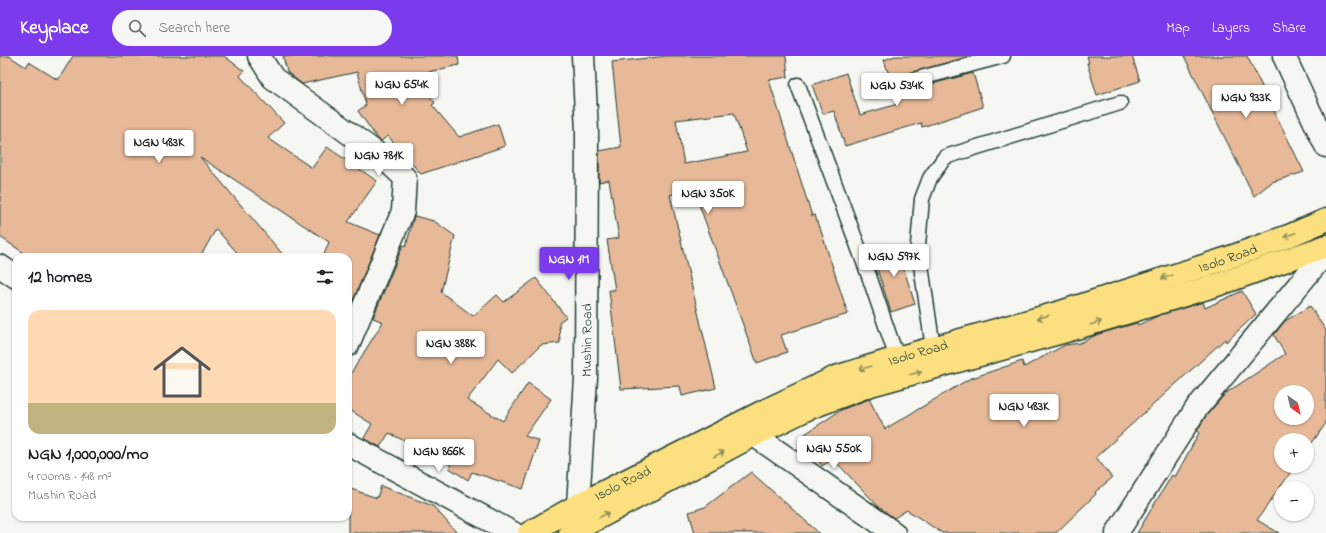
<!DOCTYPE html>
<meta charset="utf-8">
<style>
:root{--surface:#fff;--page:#f6f6f6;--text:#202124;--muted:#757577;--line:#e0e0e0;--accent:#7c3aed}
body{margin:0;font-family:"Indie Flower",sans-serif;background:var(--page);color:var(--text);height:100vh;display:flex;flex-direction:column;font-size:15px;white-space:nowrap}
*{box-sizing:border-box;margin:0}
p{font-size:13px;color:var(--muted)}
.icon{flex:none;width:22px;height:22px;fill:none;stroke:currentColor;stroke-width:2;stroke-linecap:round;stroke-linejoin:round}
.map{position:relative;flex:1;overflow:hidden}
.details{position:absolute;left:12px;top:197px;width:340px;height:268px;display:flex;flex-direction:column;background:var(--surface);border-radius:12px;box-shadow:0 1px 3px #0004}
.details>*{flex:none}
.needle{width:26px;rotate:146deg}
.controls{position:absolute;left:1274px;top:329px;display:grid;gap:8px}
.controls a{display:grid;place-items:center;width:40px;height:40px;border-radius:50%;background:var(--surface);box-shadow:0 1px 3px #0004;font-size:20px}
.price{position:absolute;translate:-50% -34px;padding:0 9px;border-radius:4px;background:#fff;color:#222;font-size:13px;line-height:26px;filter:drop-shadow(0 1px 2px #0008)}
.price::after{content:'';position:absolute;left:50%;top:24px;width:12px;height:9px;margin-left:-6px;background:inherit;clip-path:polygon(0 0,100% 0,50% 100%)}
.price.selected{background:var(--accent);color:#fff}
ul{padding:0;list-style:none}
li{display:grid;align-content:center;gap:8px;height:212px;padding:0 16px}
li+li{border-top:1px solid var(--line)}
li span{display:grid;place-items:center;height:124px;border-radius:12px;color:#555}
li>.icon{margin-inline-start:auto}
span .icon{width:72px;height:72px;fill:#fffc;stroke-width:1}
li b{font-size:17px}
h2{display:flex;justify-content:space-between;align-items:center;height:48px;padding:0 16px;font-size:17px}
header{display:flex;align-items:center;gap:24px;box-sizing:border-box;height:56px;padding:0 20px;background:var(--accent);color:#fff}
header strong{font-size:19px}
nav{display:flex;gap:22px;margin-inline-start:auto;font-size:14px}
.search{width:280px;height:36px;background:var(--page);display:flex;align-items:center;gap:10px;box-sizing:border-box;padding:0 14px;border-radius:22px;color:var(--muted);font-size:15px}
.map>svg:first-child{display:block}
.building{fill:#e7b998;stroke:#1f3d34;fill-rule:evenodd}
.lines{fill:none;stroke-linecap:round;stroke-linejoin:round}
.lane-casing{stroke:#1f3d34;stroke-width:17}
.street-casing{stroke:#1f3d34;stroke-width:25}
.secondary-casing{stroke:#1f3d34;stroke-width:25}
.primary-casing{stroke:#1f3d34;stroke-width:25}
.lane{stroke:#f6f6f2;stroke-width:14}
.street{stroke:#f6f6f2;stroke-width:22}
.secondary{stroke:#f6f6f2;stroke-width:22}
.primary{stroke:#fce080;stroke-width:22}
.oneway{stroke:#8e8e5a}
.labels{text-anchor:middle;stroke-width:4;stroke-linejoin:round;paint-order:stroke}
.street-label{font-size:14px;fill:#1f3d34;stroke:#f6f6f2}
</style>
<header>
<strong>Keyplace</strong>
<div class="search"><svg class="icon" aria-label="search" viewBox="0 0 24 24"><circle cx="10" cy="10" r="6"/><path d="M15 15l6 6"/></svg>Search here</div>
<nav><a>Map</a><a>Layers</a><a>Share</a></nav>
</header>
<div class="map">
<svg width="1326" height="477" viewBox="0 0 1326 477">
<rect width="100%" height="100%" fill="#f6f6f2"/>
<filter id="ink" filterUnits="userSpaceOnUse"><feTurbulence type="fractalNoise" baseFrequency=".025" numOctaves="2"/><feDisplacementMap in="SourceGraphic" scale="8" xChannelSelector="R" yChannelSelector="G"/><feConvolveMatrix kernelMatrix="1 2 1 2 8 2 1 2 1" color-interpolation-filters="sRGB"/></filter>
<g filter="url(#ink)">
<g class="building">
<path d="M0,0H9L26,11L29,6L58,24L73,0H224L244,15L240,20L284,67L268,82L312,112L327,91L377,125L348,166L380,179L350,252H348V201H323L329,186L200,101L285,201H241L216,173L200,201H30L0,181Z"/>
<path d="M283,0H458L459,9L415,19L435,47L432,49L459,81L498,68L505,90L421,118L388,80L381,85L377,82L358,55L366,49L357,16L302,28L287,16Z"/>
<path d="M667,0H786L788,21L769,24L812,160L815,159L819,172H820L848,258L781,279L787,296L757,307L693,132L670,139L716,332L682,340L680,330L621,333L609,234H615L607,184L619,182L609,124L599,126V95L621,91L612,6ZM734,57L747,96L684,108L676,64Z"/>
<path d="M895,0H968V1L890,22L884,4Z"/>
<path d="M1087,0H1132L1140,25L1097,39L1087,7H1089Z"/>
<path d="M1184,0H1247L1304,116L1272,126L1254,140Z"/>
<path d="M846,17L860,59L898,48L895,38L973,17L983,51L922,71L921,67L845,90L834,55L823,58L812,29Z"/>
<path d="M414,160L434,165L455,180L441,236L473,260L497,239L504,246L536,222L566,261L559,266L560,287L541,289L512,317L498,303L467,344L503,365L528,327L551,343L525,380L539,385L523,433L472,416L468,424L449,412L451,409L389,377L380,391L364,382L372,368L348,353V322L383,266L373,262L403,189L406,190Z"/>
<path d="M896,189L915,248L891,256L872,197Z"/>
<path d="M1242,235L1256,258L1226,286L1225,283L1096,401L1112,422L1095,436L1096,438L1056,477H942L907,454L894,462L880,452L833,403L822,410L802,380L841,354L869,343L885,373L969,323L1022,305L1024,311L1065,289L1080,287L1098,278L1137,267L1138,269L1160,259L1203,246L1205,252Z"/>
<path d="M1310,250L1326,275V367L1307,394V384H1281V410H1295L1257,464L1279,477H1137L1172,419L1175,421L1199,377L1197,375L1206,360L1226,337L1285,298L1274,279L1285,265ZM1281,336H1307V362H1281Z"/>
<path d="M751,416L819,477H695L689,456L705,451Z"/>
<path d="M381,430L433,450L457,477H348V432L377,442Z"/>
</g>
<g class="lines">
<g class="lane-casing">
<g id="lane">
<path d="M798,29L869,220L897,302"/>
<path d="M872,35L1003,0"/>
<path d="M933,292L918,189L922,143L930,122L945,101L1120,47"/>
</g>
</g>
<g class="street-casing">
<g id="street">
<path d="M259,0L273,22L386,104L405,122L403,155L348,289"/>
<path d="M1284,0L1326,90"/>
<path d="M0,210L16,221"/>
<path d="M754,379L894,477"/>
<path d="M348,388L513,477"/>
<path d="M1117,477L1196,353L1326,196"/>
</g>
</g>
<g class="secondary-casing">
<g id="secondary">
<path id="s1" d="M578,449L586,322L587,75L583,0"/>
</g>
</g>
<g class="primary-casing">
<g id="primary">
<path id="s2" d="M529,477L578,449L762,356L836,321L897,302L1064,255L1225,203L1291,179L1326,164"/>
<path d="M570,477L754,379L807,353L871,329L1070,274L1139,253L1223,227L1326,190"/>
</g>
</g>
<use href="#lane" class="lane"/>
<use href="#street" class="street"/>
<use href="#secondary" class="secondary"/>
<use href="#primary" class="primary"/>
</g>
<defs><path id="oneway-shaft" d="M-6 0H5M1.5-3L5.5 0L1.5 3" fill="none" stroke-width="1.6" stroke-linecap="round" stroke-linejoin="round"/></defs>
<g class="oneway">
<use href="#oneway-shaft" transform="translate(1290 179) rotate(159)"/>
<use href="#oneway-shaft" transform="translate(1167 221) rotate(162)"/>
<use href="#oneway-shaft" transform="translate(1043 261) rotate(164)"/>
<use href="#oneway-shaft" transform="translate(1096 267) rotate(-17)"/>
<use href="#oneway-shaft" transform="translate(865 312) rotate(163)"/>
<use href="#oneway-shaft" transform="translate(916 317) rotate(-15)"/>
<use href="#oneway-shaft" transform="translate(719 398) rotate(-28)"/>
<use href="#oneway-shaft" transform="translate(604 459) rotate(-28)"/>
</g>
</g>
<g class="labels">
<g class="street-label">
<text dy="5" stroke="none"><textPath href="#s2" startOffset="754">Isolo Road</textPath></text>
<text dy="5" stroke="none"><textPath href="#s1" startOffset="165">Mushin Road</textPath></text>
<text dy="5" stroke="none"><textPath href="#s2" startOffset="430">Isolo Road</textPath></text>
<text dy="5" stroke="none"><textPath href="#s2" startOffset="106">Isolo Road</textPath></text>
</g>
</g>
</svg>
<div class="controls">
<a><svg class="needle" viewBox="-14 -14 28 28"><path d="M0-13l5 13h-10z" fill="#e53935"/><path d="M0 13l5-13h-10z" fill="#757577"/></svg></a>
<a>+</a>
<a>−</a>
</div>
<b class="price" style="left:402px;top:50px">NGN 654K</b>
<b class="price" style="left:897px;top:51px">NGN 534K</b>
<b class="price" style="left:1246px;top:63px">NGN 933K</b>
<b class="price" style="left:159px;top:108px">NGN 483K</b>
<b class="price" style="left:379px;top:121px">NGN 781K</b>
<b class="price" style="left:708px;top:159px">NGN 350K</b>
<b class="price" style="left:894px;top:222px">NGN 597K</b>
<b class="price selected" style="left:569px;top:225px">NGN 1M</b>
<b class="price" style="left:451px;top:309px">NGN 388K</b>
<b class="price" style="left:1024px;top:372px">NGN 483K</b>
<b class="price" style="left:834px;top:414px">NGN 550K</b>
<b class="price" style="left:439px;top:417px">NGN 866K</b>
<section class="details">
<h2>12 homes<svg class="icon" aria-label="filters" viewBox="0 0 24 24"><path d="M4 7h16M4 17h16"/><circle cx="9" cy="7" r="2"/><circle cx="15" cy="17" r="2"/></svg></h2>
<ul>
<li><span style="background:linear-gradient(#ffd9b3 75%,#c2b280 0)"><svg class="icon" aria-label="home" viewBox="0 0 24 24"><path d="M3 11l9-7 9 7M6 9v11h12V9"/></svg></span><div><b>NGN 1,000,000/mo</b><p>4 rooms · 148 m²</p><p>Mushin Road</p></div></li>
</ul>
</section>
</div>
